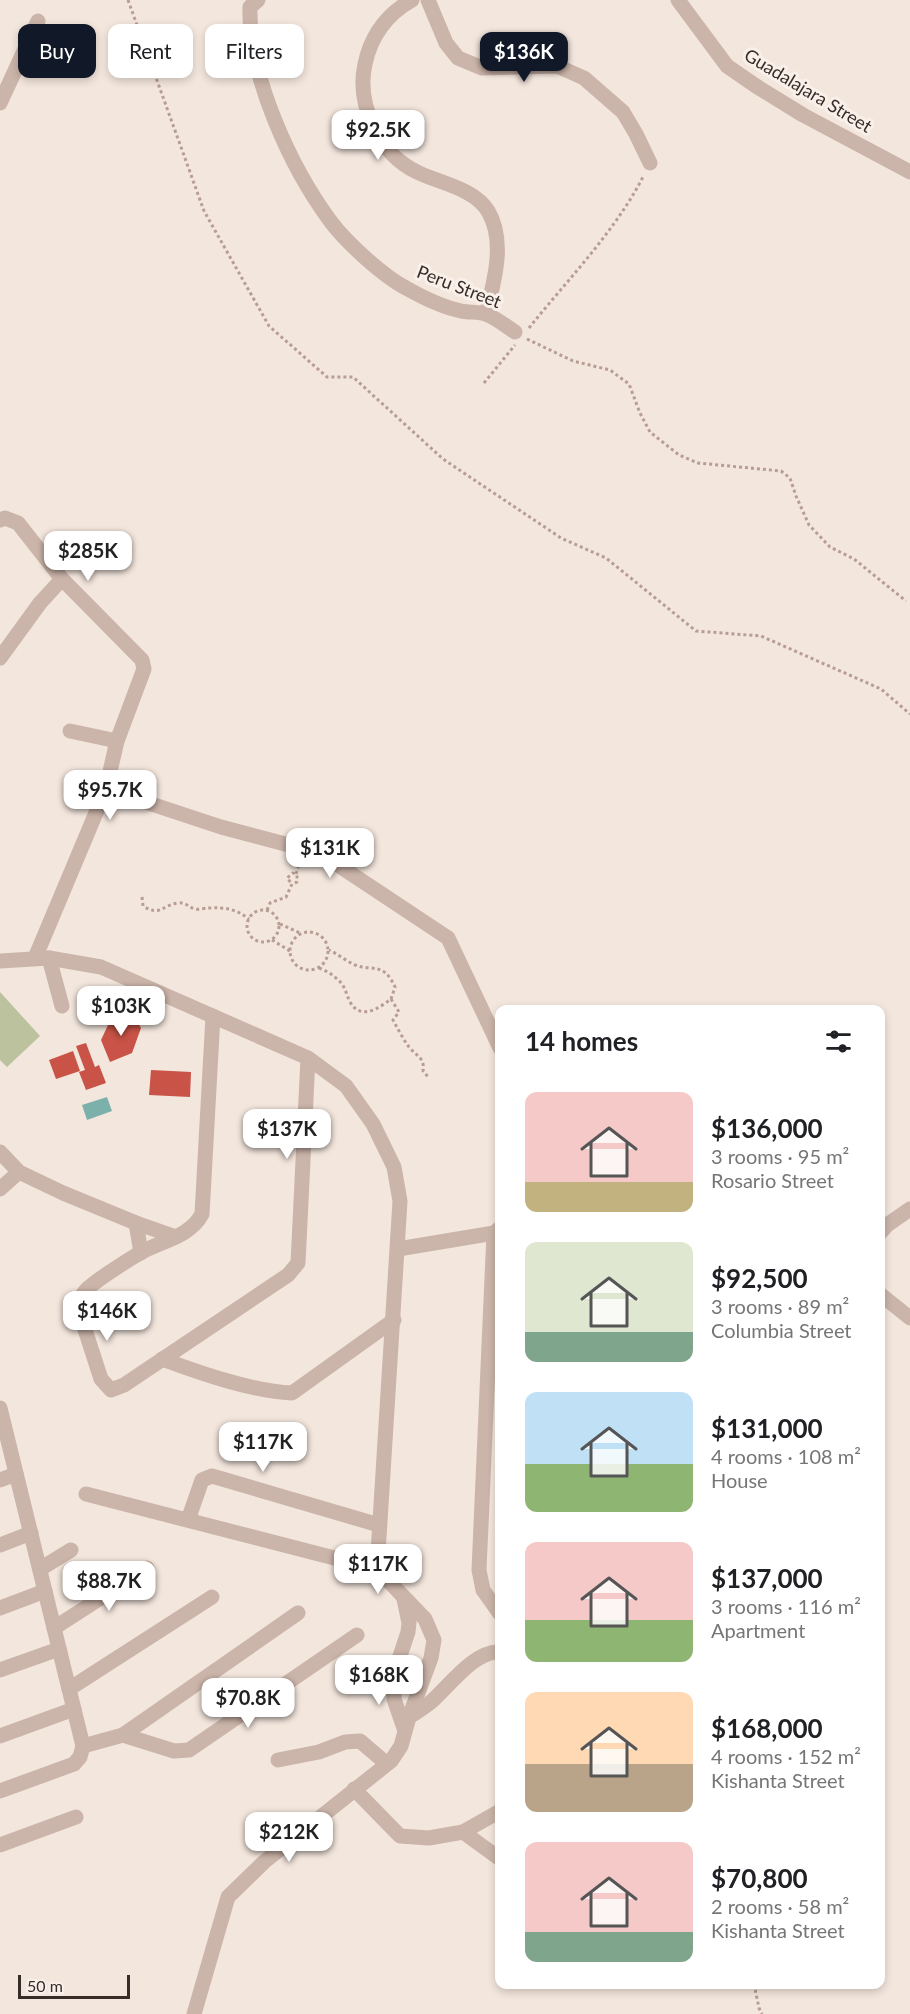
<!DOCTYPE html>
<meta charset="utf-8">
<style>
:root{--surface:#fff;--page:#f6f6f6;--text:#202124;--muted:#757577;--accent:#111827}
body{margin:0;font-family:Lato,sans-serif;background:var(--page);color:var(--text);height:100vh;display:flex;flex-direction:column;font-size:22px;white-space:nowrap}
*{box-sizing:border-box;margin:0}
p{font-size:20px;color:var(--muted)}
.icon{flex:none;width:33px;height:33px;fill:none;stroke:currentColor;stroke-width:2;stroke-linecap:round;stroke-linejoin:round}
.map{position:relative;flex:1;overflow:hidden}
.details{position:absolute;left:495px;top:1005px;width:390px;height:984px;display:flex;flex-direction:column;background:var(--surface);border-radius:12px;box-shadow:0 3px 9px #0003}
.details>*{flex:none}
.hud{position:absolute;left:18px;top:24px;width:387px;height:54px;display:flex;gap:12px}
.scale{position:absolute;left:18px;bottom:15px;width:112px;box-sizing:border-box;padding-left:6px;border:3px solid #382c29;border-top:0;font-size:16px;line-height:21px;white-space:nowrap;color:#382c29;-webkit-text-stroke:4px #faf0ea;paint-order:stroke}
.price{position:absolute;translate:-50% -51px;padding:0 14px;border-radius:12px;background:#fff;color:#222;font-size:20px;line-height:39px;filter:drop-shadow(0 2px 3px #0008)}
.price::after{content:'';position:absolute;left:50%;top:36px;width:18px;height:14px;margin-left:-9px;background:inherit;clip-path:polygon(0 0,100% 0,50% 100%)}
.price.on{background:var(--accent);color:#fff}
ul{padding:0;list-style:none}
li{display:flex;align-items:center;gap:18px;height:150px;padding:0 30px}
li span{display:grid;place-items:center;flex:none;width:168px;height:120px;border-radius:12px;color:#555}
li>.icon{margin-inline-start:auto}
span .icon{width:72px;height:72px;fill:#fffc;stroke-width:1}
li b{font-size:26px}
h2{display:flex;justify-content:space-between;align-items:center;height:72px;padding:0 30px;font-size:26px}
.chip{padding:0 21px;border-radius:12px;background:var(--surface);box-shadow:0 3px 9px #0003;font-size:21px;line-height:54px}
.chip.on{background:var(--accent);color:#fff}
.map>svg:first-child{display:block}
.green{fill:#bbc29d}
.water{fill:#7cb1ab}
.building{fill:#c85346}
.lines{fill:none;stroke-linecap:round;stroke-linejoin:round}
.path{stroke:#b79d93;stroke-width:3;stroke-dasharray:3 3;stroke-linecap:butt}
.minor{stroke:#cbb4a9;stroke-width:15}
.labels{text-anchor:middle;stroke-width:6;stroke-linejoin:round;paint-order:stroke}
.street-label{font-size:18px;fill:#382c29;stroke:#faf0ea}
</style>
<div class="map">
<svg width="910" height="2014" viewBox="0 0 910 2014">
<rect width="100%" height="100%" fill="#f3e6dd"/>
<path class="green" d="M0,992L40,1036L7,1067L0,1060Z"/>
<path class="water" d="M107,1097L112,1111L87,1120L82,1105Z"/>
<g class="building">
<path d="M132,1013L141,1028L132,1053L110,1062L101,1040L109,1023Z"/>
<path d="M86,1043L95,1067L99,1065L106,1083L86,1090L79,1072L85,1070L76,1046Z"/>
<path d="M73,1051L80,1071L56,1079L49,1060Z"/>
<path d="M151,1070L191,1072L190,1097L149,1095Z"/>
</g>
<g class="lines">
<g class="path">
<path d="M128,0L204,211L269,326L327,377H353L443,459L561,538L606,558L696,631L761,636L881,689L910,714"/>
<path d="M529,328C568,279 615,232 644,175"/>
<path d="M527,339L573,361L610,370L629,384L640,413L650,432L679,455L698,463L781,471L790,478L796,496L809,525L830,547L854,559L906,601"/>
<path d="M484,383L515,345"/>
<path d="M296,874L300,861"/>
<path d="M142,897L143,906C161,917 162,905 178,903C186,902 188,907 195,909C199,910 205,908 209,908C225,907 236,909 249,919"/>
<circle cx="263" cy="926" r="16"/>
<path d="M267,910L270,903L286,897L292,884L297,882V875L293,873L287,878L292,884"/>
<path d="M280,924L300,933"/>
<circle cx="309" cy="951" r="19"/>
<path d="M272,940L290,951"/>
<path d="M319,968C328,971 336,977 342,984C346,990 347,996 350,1002C361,1021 379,1008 391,999L395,987C383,961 373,972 355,965C346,961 338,954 329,950"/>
<path d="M391,999L399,1012L393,1020C398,1029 403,1039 409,1047C416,1056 425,1057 423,1071L429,1078"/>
<path d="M754,1984L759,2008L762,2014"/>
</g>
<g class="minor">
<path d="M258,0L250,7C248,76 291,168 331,222C347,243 383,276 406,288C422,297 442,307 461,311C469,313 480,311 488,315C497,319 506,326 515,332"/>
<path d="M412,0C387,14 371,36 365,64C356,104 379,154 417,172C439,183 474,188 488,211C506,241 494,282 486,314"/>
<path d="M428,0L446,43L458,58L482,68L557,66L584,78L623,112L636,134L650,163"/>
<path d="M678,0L727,66L756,86L803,115L910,172"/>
<path d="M0,103L38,21"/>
<path d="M0,520L5,518L18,523L62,579L142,660L144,669L117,741L106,789L35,958"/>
<path d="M0,658L40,603L62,579"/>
<path d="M70,731L117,741"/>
<path d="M106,789L221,827L304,849L332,861L448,938L500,1048"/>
<path d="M49,958L62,1006"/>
<path d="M0,961L49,958L101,967L308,1058L346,1086L373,1124L394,1167L400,1201L377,1569"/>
<path d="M213,1016L202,1214C190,1237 161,1241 140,1253C128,1260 95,1281 86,1290C80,1296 79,1303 79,1311L101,1379L111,1390L124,1385L288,1275L298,1263L308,1058"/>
<path d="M0,1152L19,1172L63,1193L136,1223"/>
<path d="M0,1189L19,1172"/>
<path d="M494,1233L479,1570L483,1590L500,1614"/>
<path d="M880,1233L887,1225L910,1209"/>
<path d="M398,1249L494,1233L500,1228"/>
<path d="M141,1253L136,1223L176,1237"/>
<path d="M880,1294L910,1318"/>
<path d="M162,1359C200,1373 251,1391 292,1393L394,1320"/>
<path d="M0,1408L83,1746L80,1757L74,1764L0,1791"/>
<path d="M0,1480L16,1474"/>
<path d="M86,1494L377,1569L425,1619L434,1640L431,1658L409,1717L401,1746L391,1761L264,1862L228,1897L194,2014"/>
<path d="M188,1520L202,1480L212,1476L379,1525"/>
<path d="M0,1545L31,1533"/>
<path d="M40,1569L71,1550"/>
<path d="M404,1599L409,1623L408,1632L394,1674V1699L405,1731"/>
<path d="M0,1608L45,1591"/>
<path d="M54,1628L147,1568"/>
<path d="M398,1661L426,1670"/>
<path d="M0,1670L59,1649"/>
<path d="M69,1689L212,1597"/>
<path d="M409,1717C417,1712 425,1707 432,1701C449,1686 475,1650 500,1652"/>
<path d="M123,1735L174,1751L189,1750L357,1635"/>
<path d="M0,1736L74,1709"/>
<path d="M83,1746L123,1735L298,1613"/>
<path d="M278,1760L319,1752L345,1742L360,1741L387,1764"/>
<path d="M354,1789L400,1836L429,1838L463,1832L500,1811"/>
<path d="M463,1832L500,1859"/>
<path d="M0,1845L76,1817"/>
</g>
</g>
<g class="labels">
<g class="street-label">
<text transform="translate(808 91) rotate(31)" y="6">Guadalajara Street</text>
<text transform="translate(459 287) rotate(21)" y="6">Peru Street</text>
</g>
</g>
</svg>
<div class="scale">50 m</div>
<b class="price on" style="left:524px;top:83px">$136K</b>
<b class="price" style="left:378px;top:161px">$92.5K</b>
<b class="price" style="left:88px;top:582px">$285K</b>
<b class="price" style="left:110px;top:821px">$95.7K</b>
<b class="price" style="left:330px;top:879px">$131K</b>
<b class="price" style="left:121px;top:1037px">$103K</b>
<b class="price" style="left:287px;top:1160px">$137K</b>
<b class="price" style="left:107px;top:1342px">$146K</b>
<b class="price" style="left:263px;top:1473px">$117K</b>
<b class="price" style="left:378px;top:1595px">$117K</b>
<b class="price" style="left:109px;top:1612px">$88.7K</b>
<b class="price" style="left:379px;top:1706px">$168K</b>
<b class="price" style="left:248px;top:1729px">$70.8K</b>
<b class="price" style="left:289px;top:1863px">$212K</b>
<div class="hud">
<a class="chip on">Buy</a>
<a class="chip">Rent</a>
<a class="chip">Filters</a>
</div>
<section class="details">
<h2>14 homes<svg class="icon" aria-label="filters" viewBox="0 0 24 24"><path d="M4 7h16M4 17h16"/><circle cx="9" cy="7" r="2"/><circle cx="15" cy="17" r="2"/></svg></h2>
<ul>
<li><span style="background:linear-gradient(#f6c9c9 75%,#c2b280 0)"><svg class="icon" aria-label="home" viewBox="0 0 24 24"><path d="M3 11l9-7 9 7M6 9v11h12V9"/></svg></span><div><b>$136,000</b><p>3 rooms · 95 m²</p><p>Rosario Street</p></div></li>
<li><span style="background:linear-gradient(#dfe7d0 75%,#7fa58c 0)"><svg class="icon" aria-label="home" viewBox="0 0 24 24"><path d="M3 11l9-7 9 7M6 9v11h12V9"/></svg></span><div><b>$92,500</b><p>3 rooms · 89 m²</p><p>Columbia Street</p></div></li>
<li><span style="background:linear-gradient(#bfe0f5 60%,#8fb573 0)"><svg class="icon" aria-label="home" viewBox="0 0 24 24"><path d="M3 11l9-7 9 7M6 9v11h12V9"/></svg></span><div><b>$131,000</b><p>4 rooms · 108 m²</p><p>House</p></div></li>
<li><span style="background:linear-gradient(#f6c9c9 65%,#8fb573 0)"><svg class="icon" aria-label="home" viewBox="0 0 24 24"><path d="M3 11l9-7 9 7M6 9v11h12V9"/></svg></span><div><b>$137,000</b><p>3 rooms · 116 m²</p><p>Apartment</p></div></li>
<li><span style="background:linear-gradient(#ffd9b3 60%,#b9a48a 0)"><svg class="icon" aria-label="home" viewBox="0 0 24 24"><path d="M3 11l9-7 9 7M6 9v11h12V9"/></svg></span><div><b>$168,000</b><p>4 rooms · 152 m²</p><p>Kishanta Street</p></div></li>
<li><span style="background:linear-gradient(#f6c9c9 75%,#7fa58c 0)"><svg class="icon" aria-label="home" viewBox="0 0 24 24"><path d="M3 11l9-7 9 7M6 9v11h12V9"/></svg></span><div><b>$70,800</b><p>2 rooms · 58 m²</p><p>Kishanta Street</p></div></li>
</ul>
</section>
</div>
